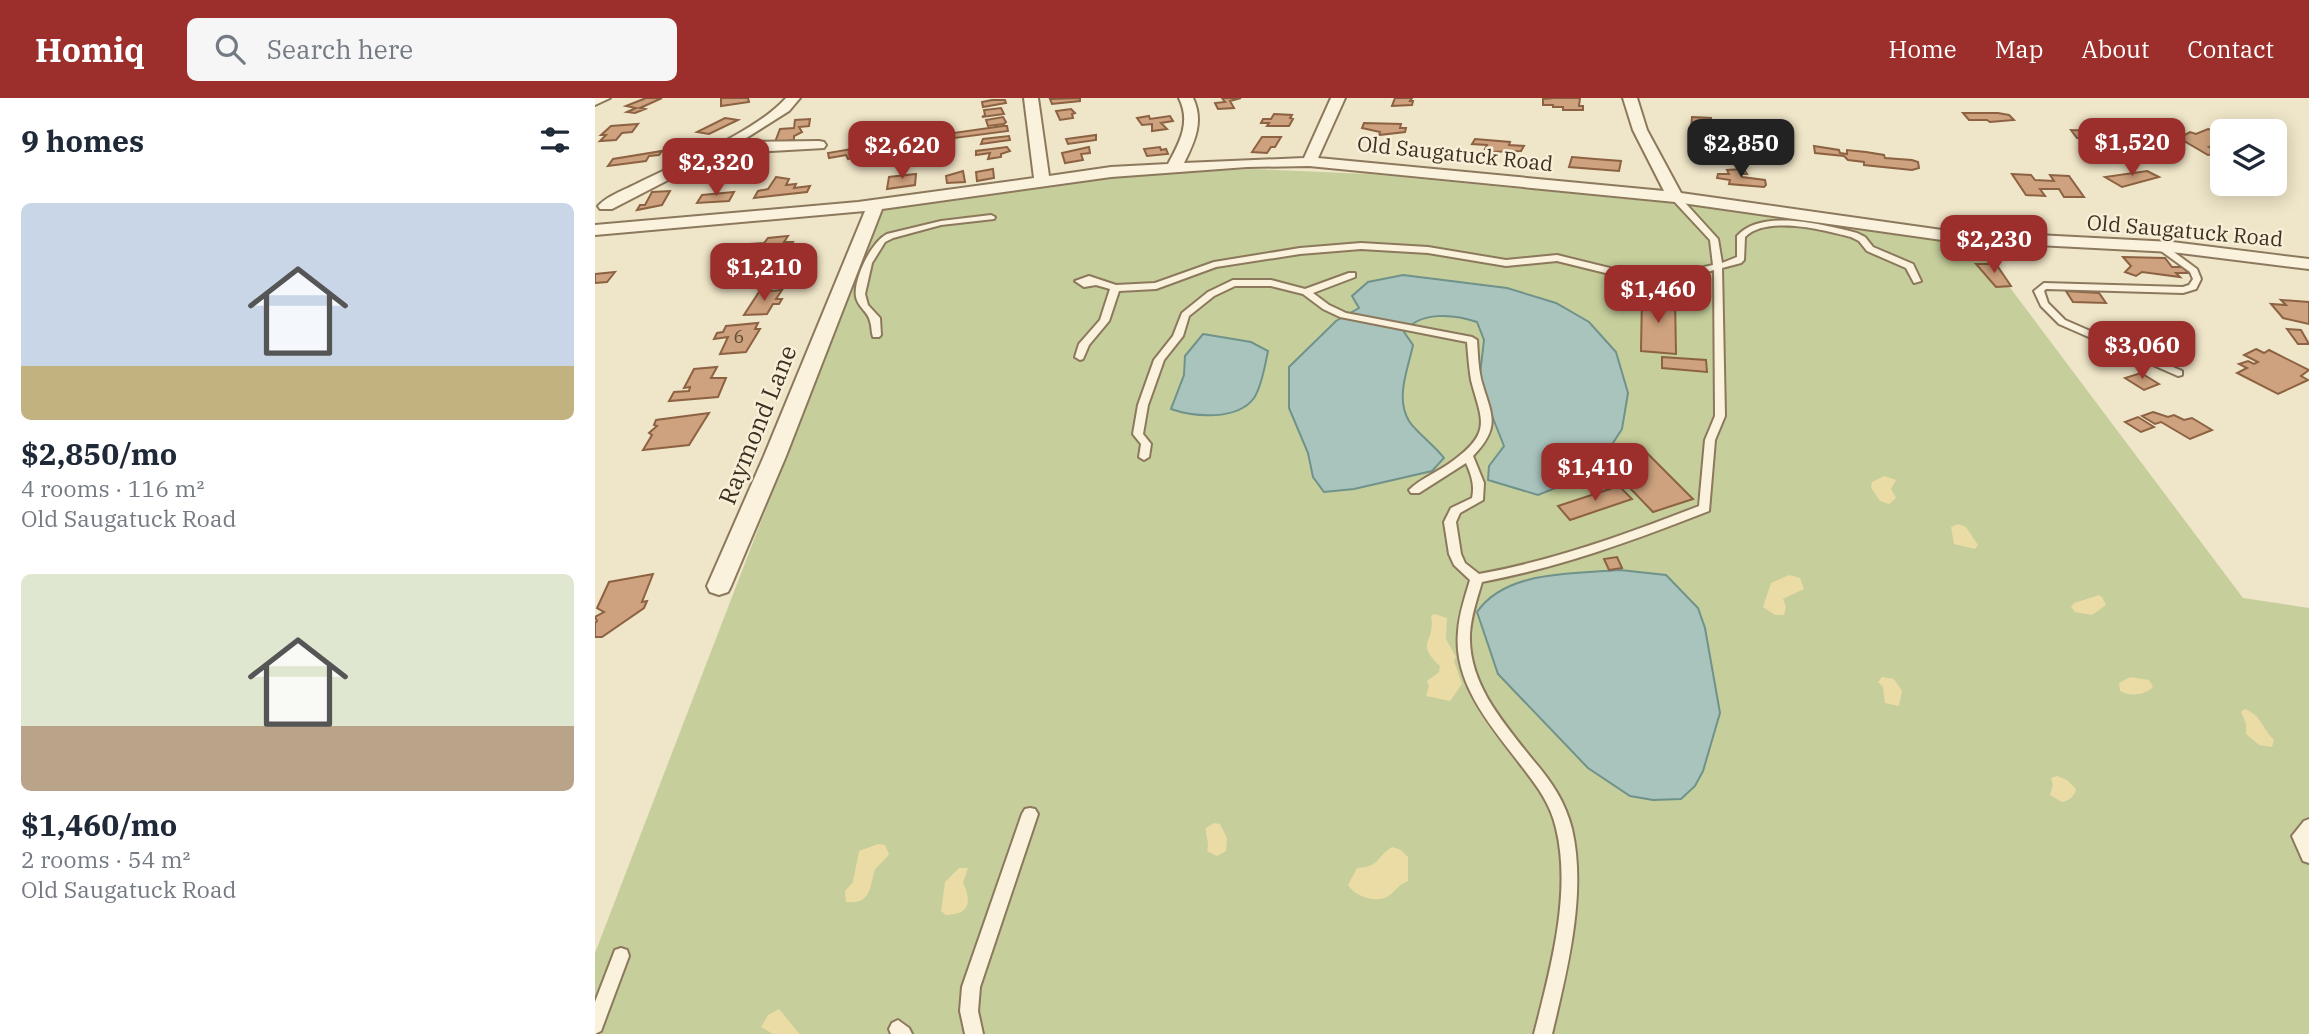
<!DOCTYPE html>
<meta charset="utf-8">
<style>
:root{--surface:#fff;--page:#f6f6f7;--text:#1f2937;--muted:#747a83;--accent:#9c2f2b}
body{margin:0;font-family:"IBM Plex Serif",serif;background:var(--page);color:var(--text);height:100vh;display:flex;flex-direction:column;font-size:26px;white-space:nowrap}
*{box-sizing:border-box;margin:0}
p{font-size:23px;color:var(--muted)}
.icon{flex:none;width:38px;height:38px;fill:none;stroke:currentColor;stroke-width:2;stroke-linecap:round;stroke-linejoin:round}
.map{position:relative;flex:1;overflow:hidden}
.panel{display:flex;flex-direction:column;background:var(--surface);width:595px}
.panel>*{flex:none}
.controls{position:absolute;left:1615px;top:21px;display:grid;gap:14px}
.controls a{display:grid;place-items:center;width:77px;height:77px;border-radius:10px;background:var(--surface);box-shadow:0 4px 18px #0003;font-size:35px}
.price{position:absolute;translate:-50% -60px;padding:0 16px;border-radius:14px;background:var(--accent);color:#fff;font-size:23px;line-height:46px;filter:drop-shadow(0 2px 4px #0008)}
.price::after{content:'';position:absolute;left:50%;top:42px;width:21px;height:16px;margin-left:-10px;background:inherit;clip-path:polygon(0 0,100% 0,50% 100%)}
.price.current{background:#222;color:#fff}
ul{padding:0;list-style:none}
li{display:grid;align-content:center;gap:14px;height:371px;padding:0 21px}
li span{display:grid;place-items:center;height:217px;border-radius:10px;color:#555}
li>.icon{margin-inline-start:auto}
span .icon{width:126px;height:126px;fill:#fffc;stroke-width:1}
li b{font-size:30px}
h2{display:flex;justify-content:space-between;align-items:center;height:84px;padding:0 21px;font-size:30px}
header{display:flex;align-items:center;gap:42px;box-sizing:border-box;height:98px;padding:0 35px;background:var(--accent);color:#fff}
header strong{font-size:33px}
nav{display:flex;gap:38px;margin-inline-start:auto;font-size:24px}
.search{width:490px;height:63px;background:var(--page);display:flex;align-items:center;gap:18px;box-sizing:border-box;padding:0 24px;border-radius:10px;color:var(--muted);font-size:26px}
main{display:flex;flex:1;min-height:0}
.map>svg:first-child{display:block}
.green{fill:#c6ce9b}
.sand{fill:#ebdba5}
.water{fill:#a9c4bd;stroke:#6f928b;stroke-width:2}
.building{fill:#cea27e;stroke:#8c6242;stroke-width:2}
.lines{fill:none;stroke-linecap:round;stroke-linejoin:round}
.service-casing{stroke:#8c785c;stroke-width:4}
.minor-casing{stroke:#8c785c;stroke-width:4}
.service{fill:#faf2dc;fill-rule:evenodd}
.minor{fill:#faf2dc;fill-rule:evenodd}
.labels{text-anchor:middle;stroke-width:5;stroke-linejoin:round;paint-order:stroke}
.far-number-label{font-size:18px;fill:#604c38}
.far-street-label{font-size:21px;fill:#3c2f20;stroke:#f7efd8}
.street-label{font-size:24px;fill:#3c2f20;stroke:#f7efd8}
</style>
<header>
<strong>Homiq</strong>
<div class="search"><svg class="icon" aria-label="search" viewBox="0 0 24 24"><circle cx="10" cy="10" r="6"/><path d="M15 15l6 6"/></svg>Search here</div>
<nav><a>Home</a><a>Map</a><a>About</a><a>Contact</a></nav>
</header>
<main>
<section class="panel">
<h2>9 homes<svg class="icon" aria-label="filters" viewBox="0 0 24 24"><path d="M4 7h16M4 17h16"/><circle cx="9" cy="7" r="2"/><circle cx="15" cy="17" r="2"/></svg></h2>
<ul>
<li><span style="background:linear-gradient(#c9d6e8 75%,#c2b280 0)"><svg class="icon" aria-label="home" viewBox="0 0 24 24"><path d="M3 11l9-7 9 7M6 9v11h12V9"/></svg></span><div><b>$2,850/mo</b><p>4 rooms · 116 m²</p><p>Old Saugatuck Road</p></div></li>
<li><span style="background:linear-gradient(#dfe7d0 70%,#b9a48a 0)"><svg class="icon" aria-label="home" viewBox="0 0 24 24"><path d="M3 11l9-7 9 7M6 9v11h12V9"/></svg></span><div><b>$1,460/mo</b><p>2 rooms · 54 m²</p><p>Old Saugatuck Road</p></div></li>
</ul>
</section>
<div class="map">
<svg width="1714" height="936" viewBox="0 0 1714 936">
<rect width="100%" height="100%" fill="#efe5c8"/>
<path class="green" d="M657,71L774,76L1103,108L1380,143L1648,500L1714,510V936H0V855L287,109L452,86L548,76Z"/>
<g class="sand">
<path d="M1289,378L1301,382L1296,391L1301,400L1294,406L1285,403L1276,390L1277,384Z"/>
<path d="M1363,426L1371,429L1383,447L1380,451L1359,446L1356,429Z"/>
<path d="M1194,477L1205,480L1209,491L1188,501L1191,509L1189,517H1180L1168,509L1176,485Z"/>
<path d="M1504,497L1507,499L1511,507L1497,517L1480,514L1476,509L1479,505Z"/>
<path d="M839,516L852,520L851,541L861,559L859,563L867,586L855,603L831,598L834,588L832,583L844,574L845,568C819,543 841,546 836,518Z"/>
<path d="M1287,579L1299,581L1307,593L1304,608L1290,605L1288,589L1283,584Z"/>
<path d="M1535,579L1554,582L1558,589C1550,597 1536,599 1525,593L1524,585Z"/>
<path d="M1650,611C1667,618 1667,630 1679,642L1677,649L1664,647L1651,636V626L1646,614Z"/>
<path d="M1462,678L1472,682L1481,691C1480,698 1474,703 1467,704L1455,697L1458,687L1456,680Z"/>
<path d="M619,725L625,726L632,740L631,753L622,758L612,753C615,744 610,739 611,730Z"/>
<path d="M283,746L290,747L294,756C291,762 281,768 279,774C275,789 276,807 251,804L250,793L258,784L264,753Z"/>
<path d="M797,749L806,752L813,759V783C804,787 802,791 795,797C783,807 759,798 753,787L762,770C785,769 781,759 797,749Z"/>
<path d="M364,770H373L368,785C377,803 375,817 351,817L346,813L350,784Z"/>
<path d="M184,911L202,933L205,936H178L166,929L173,917Z"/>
</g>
<g class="water">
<path d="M808,177L912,190L961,205L994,224L1021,254L1033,295L1027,331L1014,351L978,383L943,397L893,382L894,368L909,348L884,285L889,242L882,224C859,216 825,213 809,234L818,247C813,271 800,300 814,323C820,333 840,348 849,360L837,373L759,391L729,394L718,379L713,355L694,310V269L741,223L764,210L757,198L773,184Z"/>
<path d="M608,236L656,244L673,253C670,267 667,288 659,300C642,323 599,319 576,311L589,277L590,258Z"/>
<path d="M1025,472L1071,477L1103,510L1110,530L1125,615L1108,673L1100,688L1086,701L1058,702L1035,698L993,670L903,576L882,514C911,472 979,476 1025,472Z"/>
</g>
<g class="building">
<path d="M51,0H67L45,10L50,11L40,15L32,14L41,10L31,8Z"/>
<path d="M126,0H153L154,4L126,8Z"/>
<path d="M485,0V3L457,6L455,1Z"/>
<path d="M627,0H646L635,3L639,10L623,11L620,5L630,4Z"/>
<path d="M800,0H817L815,3H818L817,7L797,8Z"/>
<path d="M959,0H985L984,8H988V12H968V9H958V7H948V1Z"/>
<path d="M397,2H410L411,5L388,9L387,4Z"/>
<path d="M406,10L409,16L387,19L390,17L389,12Z"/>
<path d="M476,11L480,15L477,16L478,20L465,22L461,13Z"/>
<path d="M1368,15H1403L1414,17L1419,22L1395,24L1392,22H1374Z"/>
<path d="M679,16L697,17L695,20L698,21L694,28H672L674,25H666L668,21H676Z"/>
<path d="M554,18L555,21L575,18L578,23L566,25L572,31L557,33V26L547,27L542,20Z"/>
<path d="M408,19L411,24L409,26L393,28L391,22Z"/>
<path d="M1097,19L1116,20L1117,27H1123L1126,32L1129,46L1095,44Z"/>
<path d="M130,20L143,22L114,36L102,34Z"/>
<path d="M215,21L214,28L204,29L207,34L199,38V42L180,44L185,31L199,30L200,22Z"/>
<path d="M769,25L806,26L805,30H811L810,34L784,37L785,34L767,30Z"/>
<path d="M43,26L37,34L27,35L21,42L5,43L11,37H6L16,28Z"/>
<path d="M408,28H412L413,33L352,41L351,36Z"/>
<path d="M1502,29L1510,30L1520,42L1482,40L1476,32L1505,33Z"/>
<path d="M1613,31L1628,36V44L1614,49L1625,55L1613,57L1584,40L1595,34L1601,36Z"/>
<path d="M501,37V42L473,46L471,41Z"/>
<path d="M414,38L415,42L386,46L388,41Z"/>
<path d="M667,39H686L680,49H676L672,55L657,54Z"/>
<path d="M880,41L915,44L914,47L929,48L926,53L893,54L894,52L890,51L892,47L877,46Z"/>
<path d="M286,46L289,51L260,57V59L253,61L251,57L234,60L233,55Z"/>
<path d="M1219,48L1244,52L1245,55L1252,56V52L1271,54L1289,57L1290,60L1317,62L1323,64L1324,70L1317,72L1269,67V64L1253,62L1249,58L1220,55Z"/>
<path d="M412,49L415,53L406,56V59L393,61L395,55L381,57V53Z"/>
<path d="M494,49L495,55L486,56L488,62L470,65L467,55Z"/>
<path d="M565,49L566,52L571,51L573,56L552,58L549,51Z"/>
<path d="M67,53L64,57L54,58L51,63L13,68L18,61Z"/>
<path d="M977,59L1000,61L1026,63L1024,73L974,69Z"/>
<path d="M153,60L148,69H156L153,73L124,77L139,61Z"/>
<path d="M398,71L399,80L382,83L381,74Z"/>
<path d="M1149,71L1152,76H1145L1147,79L1170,82L1171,87L1169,89L1134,86L1135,82L1122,80L1123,76H1134L1132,72Z"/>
<path d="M368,73L370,84L352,85L351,78Z"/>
<path d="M1552,73L1564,79L1527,89L1510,79Z"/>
<path d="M321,76L320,87L292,91L294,79Z"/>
<path d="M1417,76L1436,77L1440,82L1459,83L1455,77L1474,78L1489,99H1469L1464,91H1445L1450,98L1431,97Z"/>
<path d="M181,79L194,81L191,87L201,86L199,90L215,88L212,94L159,100L163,93L173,91Z"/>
<path d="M75,93L67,107L42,112L45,107H50L57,94Z"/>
<path d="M139,94L134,103L102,105L107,97Z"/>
<path d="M193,138L189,144H198L195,149L189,150L184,156H190L186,162L147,165L145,169H135L146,159H152L157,152H151L155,146L169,145L173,140Z"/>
<path d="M1528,159L1570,160L1577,169H1588L1593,175H1581L1585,179L1547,174L1541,178L1530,174L1536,168Z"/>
<path d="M1381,166H1401L1416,188L1401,189Z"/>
<path d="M20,174L12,184L0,185V176Z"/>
<path d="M1084,176L1109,177L1112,187H1087Z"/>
<path d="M187,192L181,201H187L184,206H178L172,216L149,217L164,194Z"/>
<path d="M1471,193L1504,195L1511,205L1478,204Z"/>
<path d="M1047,197L1080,200L1081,256L1046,253Z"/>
<path d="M1686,202L1714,204V226L1688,220L1676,206L1691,207Z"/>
<path d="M163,225L160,231H165L151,254L125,256L133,239L119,241L122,235L128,234L131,228Z"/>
<path d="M1692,231L1706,232L1714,246H1703Z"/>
<path d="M1661,251L1669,255L1674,252L1714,272L1706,278L1713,282L1683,296L1642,275L1652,270L1644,266L1653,263L1659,266L1663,264L1649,257Z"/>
<path d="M1067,259L1111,262L1112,274L1067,270Z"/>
<path d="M122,269L116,280H131L123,299L74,303L79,294L94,293L95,289L89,290L99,271Z"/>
<path d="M1546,275L1564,286L1549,292L1530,280Z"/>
<path d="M1558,314L1573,319L1579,317L1589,322L1597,320L1617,332L1595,341L1566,324L1560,326L1547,318Z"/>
<path d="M114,315L94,347L48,352L57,337L54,335L62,328L59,327L61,322Z"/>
<path d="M1543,319L1559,329L1546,334L1530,324Z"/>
<path d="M1046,349L1098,401L1058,414L1007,361Z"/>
<path d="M1024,388L1037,401L975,422L963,408Z"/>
<path d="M1022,459L1027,470L1014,472L1009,461Z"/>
<path d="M58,476L47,504L52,503L49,510L7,539H0V525L2,523L0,519L9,514L2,510L14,484Z"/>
</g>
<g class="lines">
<g class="service-casing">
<g id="service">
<path d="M1077,97H1083L1123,141L1127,165L1142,159V138C1167,110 1230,127 1262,135L1270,139L1278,149L1318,166L1326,183L1319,185L1311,170L1272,153L1264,143L1256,139C1229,132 1172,117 1150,139L1149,162L1146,165L1127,170L1130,318L1120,342L1114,413C1040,442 966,469 887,484C882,501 876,518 875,536C873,586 909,625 938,662C956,683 970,703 977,731C992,795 972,873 957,936H939C955,873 977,795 961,730C955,704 941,687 925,666C896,628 858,585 863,534C864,516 870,499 875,482L859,467L854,456L849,424L856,410L877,400C880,387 876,376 871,365L824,395H816L814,392C826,380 845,373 859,362C898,333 886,321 876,282C874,270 873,256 872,244L745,219L728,211L708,196L676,188H640L619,198L594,218L588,238L569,262L553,307L548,336L556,346L554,359L549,362L544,359L546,346L538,336L543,307L559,262L578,238L587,215L613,194L638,182H676L710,191L754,175H760V179L718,195L734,207L751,215L877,239L882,242C883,255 883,268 886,281C895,315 908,327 878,358L889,385L888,402L865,415L861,424L866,456L870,465L884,476C961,462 1032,436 1104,408L1110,342L1120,318L1119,172L1105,176L1031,180L962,163L911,168L833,155L766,151L705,156L621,169L561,191L524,193L514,223L494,247L488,261L485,262L480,259L484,246L505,222L515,191L501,187L489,189L480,183L494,178L521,187L560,185L619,164L705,150L766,145L833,149L911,162L962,157L1031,174L1105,170L1118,167L1115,142L1077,101Z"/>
<path d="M396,117L400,119L399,121L346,127L298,140L290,144L277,165L270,196L273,207L285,220L286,237L284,239H278C276,234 277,228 275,223C273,214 263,209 261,199C258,182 276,144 292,136L346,123Z"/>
<path d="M1562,146H1568L1602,171L1606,181L1601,191L1588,195L1451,191L1449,193L1453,205L1470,222L1587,273V277L1583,278L1464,226L1446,208L1439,193L1449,185L1588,189L1594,187L1598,181L1595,174L1562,150Z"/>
<path d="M435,710L440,711L443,716L385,889L383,913L388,936H370L365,913L367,889L427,716L430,711Z"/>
<path d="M1714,721V765L1708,763L1697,738L1709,723Z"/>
<path d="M26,850L32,852L34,858L6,933L0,936V904L20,852Z"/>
<path d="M303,922L314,930L317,936H296L294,931L297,925Z"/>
</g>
</g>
<g class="minor-casing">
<g id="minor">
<path d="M0,0H15L0,7Z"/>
<path d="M191,0H205L194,13L145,44L224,43L229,44L231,47L229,50L160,54L131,52L17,111H5L3,108C13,97 32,91 45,84C87,63 161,34 191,0Z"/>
<path d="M429,0H443L454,78L516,69L573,66C585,44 596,24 584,0H598C609,23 600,43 589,65L709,60L736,0H750L723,60L1069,93L1038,32L1028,0H1042L1052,32L1086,95L1347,132L1577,144L1714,161V171L1577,154L1347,142L1080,104L714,68L652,69L516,79L287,111L191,358L136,488L133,494L124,497L115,494L112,488L169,358L270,113L0,137V127L263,104L439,80Z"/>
</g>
</g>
<use href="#service" class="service"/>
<use href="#minor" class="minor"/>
</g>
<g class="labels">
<g class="far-number-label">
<text x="144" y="245">6</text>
</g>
<g class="far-street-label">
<text transform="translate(860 56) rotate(6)" y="7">Old Saugatuck Road</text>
<text transform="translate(1590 133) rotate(5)" y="7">Old Saugatuck Road</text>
</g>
<g class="street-label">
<text transform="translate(163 327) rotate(-68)" y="8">Raymond Lane</text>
</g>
</g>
</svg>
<div class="controls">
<a><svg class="icon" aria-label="layers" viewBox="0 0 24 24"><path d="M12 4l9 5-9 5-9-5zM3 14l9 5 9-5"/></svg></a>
</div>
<b class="price" style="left:1537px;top:80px">$1,520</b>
<b class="price current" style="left:1146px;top:81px">$2,850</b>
<b class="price" style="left:307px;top:83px">$2,620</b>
<b class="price" style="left:121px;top:100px">$2,320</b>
<b class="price" style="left:1399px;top:177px">$2,230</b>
<b class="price" style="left:169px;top:205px">$1,210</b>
<b class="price" style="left:1063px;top:227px">$1,460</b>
<b class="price" style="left:1547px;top:283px">$3,060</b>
<b class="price" style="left:1000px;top:405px">$1,410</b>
</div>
</main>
